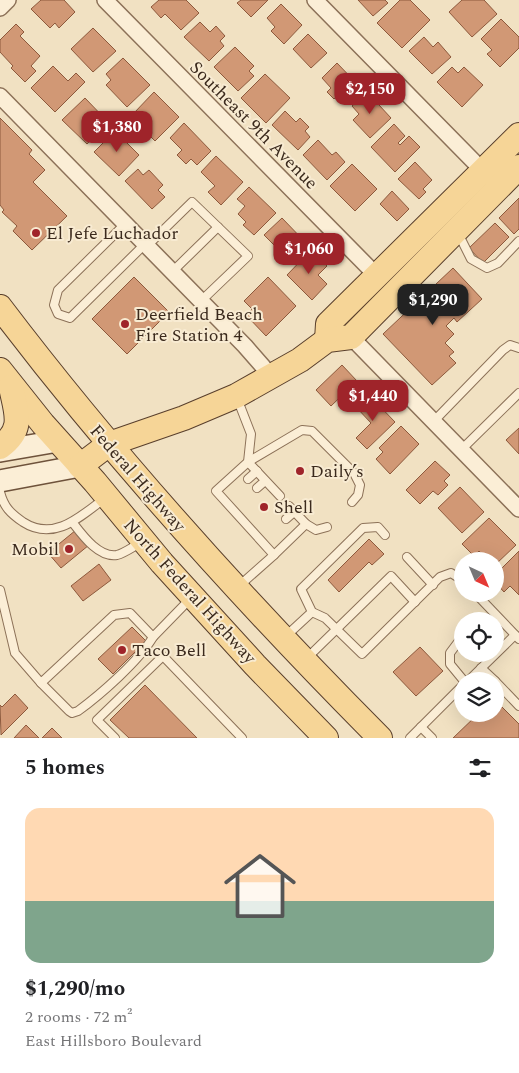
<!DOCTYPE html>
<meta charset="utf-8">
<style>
:root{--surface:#fff;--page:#f2f2f2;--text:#202124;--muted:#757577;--line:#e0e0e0;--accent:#9f242a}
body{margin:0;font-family:Spectral,serif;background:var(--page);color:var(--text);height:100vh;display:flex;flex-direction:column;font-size:19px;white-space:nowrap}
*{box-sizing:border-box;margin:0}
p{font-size:16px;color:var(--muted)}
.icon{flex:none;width:28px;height:28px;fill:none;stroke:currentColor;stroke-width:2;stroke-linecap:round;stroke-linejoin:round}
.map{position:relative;height:738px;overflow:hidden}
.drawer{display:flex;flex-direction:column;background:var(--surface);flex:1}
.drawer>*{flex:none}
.needle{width:32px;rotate:136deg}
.buttons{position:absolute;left:454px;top:552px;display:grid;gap:10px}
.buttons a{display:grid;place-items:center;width:50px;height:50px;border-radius:50%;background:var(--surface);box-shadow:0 5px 20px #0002;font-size:25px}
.price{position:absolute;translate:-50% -42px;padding:0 11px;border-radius:10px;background:var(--accent);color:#fff;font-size:16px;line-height:32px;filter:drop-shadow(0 1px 2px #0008)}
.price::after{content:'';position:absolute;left:50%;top:30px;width:15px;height:11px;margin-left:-8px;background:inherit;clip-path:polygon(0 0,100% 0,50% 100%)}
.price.current{background:#222;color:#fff}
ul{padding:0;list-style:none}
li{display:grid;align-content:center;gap:10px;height:265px;padding:0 25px}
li+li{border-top:1px solid var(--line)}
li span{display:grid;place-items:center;height:155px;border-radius:15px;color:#555}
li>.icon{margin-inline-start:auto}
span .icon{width:90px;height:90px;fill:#fffc;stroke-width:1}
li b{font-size:21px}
h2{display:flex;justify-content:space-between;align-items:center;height:60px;padding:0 25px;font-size:21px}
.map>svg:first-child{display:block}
.building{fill:#d19875;stroke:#8d593c}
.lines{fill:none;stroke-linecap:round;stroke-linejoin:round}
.lane-casing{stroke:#8c7158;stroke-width:10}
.street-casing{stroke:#8c7158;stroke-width:18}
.secondary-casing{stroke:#6e523b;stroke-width:24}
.primary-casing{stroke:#593f2c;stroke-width:26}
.lane{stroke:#fbeed6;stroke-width:8}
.street{stroke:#fbeed6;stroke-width:15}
.secondary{stroke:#fbeed6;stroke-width:21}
.primary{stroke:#f6d597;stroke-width:24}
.poi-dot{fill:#9f242a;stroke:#f8ebd2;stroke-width:2}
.labels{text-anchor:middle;stroke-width:4;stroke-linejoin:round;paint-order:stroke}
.street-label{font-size:18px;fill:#3b2a1d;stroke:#f8ebd2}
.poi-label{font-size:18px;fill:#3b2a1d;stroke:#f8ebd2;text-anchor:start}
</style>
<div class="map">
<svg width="519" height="738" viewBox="0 0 519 738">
<rect width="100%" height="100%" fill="#f1e1c2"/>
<g class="building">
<path d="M41,0H64L75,12L59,28L55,23L50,28L31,9Z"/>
<path d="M159,0H186L199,13L181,30L165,14L161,18L151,7Z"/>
<path d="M241,0H268L251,17L237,3Z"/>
<path d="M358,0H385L388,3L373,16Z"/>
<path d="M400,0H410L430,20L402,48L377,23Z"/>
<path d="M462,0H484L497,14L472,37L449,12Z"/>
<path d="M281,4L302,25L284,44L271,31L275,27L267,18Z"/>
<path d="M501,19L519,37V48L500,67L487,54L492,50L481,39Z"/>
<path d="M200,22L210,32L216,26L225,36L220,41L224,46L209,61L184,37Z"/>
<path d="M16,24L24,32L20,36L40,56L31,66L36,71L25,82L11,68L13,66L0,52V40Z"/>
<path d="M93,28L116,51L93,72L71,49Z"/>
<path d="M308,34L327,53L311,68L293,49Z"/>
<path d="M424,37L433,47L438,42L451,57L432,74L409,51Z"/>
<path d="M235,47L254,66L249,71L254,76L238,91L214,67Z"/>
<path d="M123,58L150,85L127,107L106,85L111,80L106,74Z"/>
<path d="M337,63L360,87L345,102L338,95L334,99L327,92L331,88L322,78Z"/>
<path d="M53,66L68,81L76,73L85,82L55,112L31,88Z"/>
<path d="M452,67L458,73L464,67L483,85L462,107L437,82Z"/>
<path d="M265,74L290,98L266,123L241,98Z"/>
<path d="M154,92L179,117L155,141L146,132L149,129L134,113Z"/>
<path d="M367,92L391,118L370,138L353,120L359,114L352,106Z"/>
<path d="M85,98L109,123L87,144L62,120Z"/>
<path d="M285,111L296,122L300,118L309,127L305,131L310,137L298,150L272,125Z"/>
<path d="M0,118L32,150L29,154L45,170L33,182L67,216L32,250L13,231L17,226L2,212L4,210L0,205Z"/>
<path d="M184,123L211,151L197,165L191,159L186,164L177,155L182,150L170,138Z"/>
<path d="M394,124L405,136L398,143L400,145L409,136L420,147L395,172L371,147Z"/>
<path d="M115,131L139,155L119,176L94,152Z"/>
<path d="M318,140L332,155L336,152L345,162L327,180L303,155Z"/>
<path d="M216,156L243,182L221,205L208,192L215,186L201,172Z"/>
<path d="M415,162L432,180L423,189L426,192L419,199L398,179Z"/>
<path d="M352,164L377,189L355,211L330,186Z"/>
<path d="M138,169L143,175L149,170L163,185L158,190L165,197L152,209L125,181Z"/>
<path d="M249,187L276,213L254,235L243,225L246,222L238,214L245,206L237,199Z"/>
<path d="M392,191L409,209L397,221L380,204Z"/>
<path d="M519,198V229L514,234L499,218Z"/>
<path d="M282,218L307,244L293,258L288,253L285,256L264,235Z"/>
<path d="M495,223L509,237L483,263L469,248Z"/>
<path d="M311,250L327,266L318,275L327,284L312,300L287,275Z"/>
<path d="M453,268L482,299L457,322L454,318L446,326L454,334L445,343L454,352L449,356L456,363L432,385L383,334Z"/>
<path d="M134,277L169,312L127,354L92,319Z"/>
<path d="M268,277L296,306L266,336L246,315L252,309L244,301Z"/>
<path d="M342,365L357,381L331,406L316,390Z"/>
<path d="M369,395L395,422L367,449L356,438L371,423L356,407Z"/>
<path d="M401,426L419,444L390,474L376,459L383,452L379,448Z"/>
<path d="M519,428V454L506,440Z"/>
<path d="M435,461L450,475L444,481L448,485L438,495L433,491L420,504L406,490Z"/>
<path d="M460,487L484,512L462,533L438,508Z"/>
<path d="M489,518L516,545L495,565V561H489L479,551L474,556L462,544Z"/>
<path d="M76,530L89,545L61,568L48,553Z"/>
<path d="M369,539L384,554L372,565L369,562L339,592L328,580Z"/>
<path d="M519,551V595L510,586L504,592L495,582V575Z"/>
<path d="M99,564L111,580L83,601L71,586Z"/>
<path d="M132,627L146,641L113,674L98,659Z"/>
<path d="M420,647L443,671L416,696L393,672Z"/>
<path d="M145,685L197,738H129L110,720Z"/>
<path d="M15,694L28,708L1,735L0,705L2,707Z"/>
<path d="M495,700L519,724V738H453L478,714H495Z"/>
<path d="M26,725L39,738H14Z"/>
<path d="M52,728L62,738H42Z"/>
</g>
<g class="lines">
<g class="lane-casing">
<g id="lane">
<path d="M125,224L58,290L54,305L58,314L70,318L145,244"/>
<path d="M458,233L471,259L487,268L498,263L519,241"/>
<path d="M147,246L192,202L248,256L201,301"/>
<path d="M172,272L218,227"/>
<path d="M237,398L251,434L248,462L216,491L274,555L239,586"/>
<path d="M434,421L503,350L510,345L519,348"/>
<path d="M461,450L519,393"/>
<path d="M248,479L257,471"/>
<path d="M257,488L265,481"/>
<path d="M0,492C4,507 10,513 23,522C54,542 80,517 105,498"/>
<path d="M280,496L248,462L302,430L312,431L354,473L360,485L358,495L352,502"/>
<path d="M286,519L294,512"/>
<path d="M73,523C83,536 99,558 117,555C125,553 134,546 142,542"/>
<path d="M306,524L316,530L327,527"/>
<path d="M385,535L378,527L363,528L301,589L312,612L325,618L362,654L440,577L451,573L462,580"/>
<path d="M274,555L306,524L289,506"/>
<path d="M407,557L433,585"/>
<path d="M0,590L15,653L41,683L114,615L130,613L153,637L191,598"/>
<path d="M476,594L519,639"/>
<path d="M286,636L312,612"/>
<path d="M462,637L450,653V664L464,681"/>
<path d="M307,658L391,576L415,602"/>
<path d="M481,668L495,681"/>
<path d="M468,681L515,635"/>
<path d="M495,681L519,706"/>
<path d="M41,683L69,711L72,713L78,711C100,695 139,661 153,637"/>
<path d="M421,727L432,738"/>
<path d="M115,738L97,720L163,656L242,738"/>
<path d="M410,738L462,686"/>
</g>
</g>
<g class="street-casing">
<g id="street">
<path d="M105,0L377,276"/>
<path d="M315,0L489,177"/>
<path d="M0,8L8,0"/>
<path d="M0,96L245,346L272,377"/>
<path d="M351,337L519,509"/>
</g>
</g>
<g class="secondary-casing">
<g id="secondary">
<path d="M0,451L58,441"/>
<path d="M0,481L80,466"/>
</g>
</g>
<g class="primary-casing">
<g id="primary">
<path d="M0,307C116,460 245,602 380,738"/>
<path d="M327,340L328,324L519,135"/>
<path d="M0,370L43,424L95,482L162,563L255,665L326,738"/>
<path d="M0,447C25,429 16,413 11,387"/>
<path d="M80,466L109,444L184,418L236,396L300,360L327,340L351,337L519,167"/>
</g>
</g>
<use href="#lane" class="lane"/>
<use href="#street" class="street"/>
<use href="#secondary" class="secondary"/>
<use href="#primary" class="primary"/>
</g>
<g class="poi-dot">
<circle cx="36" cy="233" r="5"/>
<circle cx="125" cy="324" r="5"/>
<circle cx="300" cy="471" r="5"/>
<circle cx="264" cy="507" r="5"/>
<circle cx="69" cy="549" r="5"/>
<circle cx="122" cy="650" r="5"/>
</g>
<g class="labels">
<g class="street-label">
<text transform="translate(254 125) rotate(45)" y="6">Southeast 9th Avenue</text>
<text transform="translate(138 478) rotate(49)" y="6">Federal Highway</text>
<text transform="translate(190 591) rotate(48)" y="6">North Federal Highway</text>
</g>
<g class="poi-label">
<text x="46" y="239">El Jefe Luchador</text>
<text x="135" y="320">Deerfield Beach<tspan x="135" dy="21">Fire Station 4</tspan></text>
<text x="310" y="477">Daily’s</text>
<text x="274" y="513">Shell</text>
<text x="59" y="555" text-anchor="end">Mobil</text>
<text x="132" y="656">Taco Bell</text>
</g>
</g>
</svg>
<div class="buttons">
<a><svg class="needle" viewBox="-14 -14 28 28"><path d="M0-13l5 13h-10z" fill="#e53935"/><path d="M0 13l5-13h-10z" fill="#757577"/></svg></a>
<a><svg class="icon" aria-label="locate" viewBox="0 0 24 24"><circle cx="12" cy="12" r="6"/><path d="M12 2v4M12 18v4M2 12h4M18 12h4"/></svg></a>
<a><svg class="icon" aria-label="layers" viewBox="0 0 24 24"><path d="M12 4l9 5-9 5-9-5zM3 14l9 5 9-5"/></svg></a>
</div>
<b class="price" style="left:370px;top:115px">$2,150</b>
<b class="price" style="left:117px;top:153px">$1,380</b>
<b class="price" style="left:309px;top:275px">$1,060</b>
<b class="price current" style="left:433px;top:326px">$1,290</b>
<b class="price" style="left:373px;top:422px">$1,440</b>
</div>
<section class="drawer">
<h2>5 homes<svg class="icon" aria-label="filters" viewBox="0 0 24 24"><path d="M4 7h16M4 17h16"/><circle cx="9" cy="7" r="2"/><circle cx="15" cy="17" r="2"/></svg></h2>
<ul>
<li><span style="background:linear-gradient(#ffd9b3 60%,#7fa58c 0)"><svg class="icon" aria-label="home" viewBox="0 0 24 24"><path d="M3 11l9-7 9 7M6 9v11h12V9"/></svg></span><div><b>$1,290/mo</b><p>2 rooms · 72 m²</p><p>East Hillsboro Boulevard</p></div></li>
</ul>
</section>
